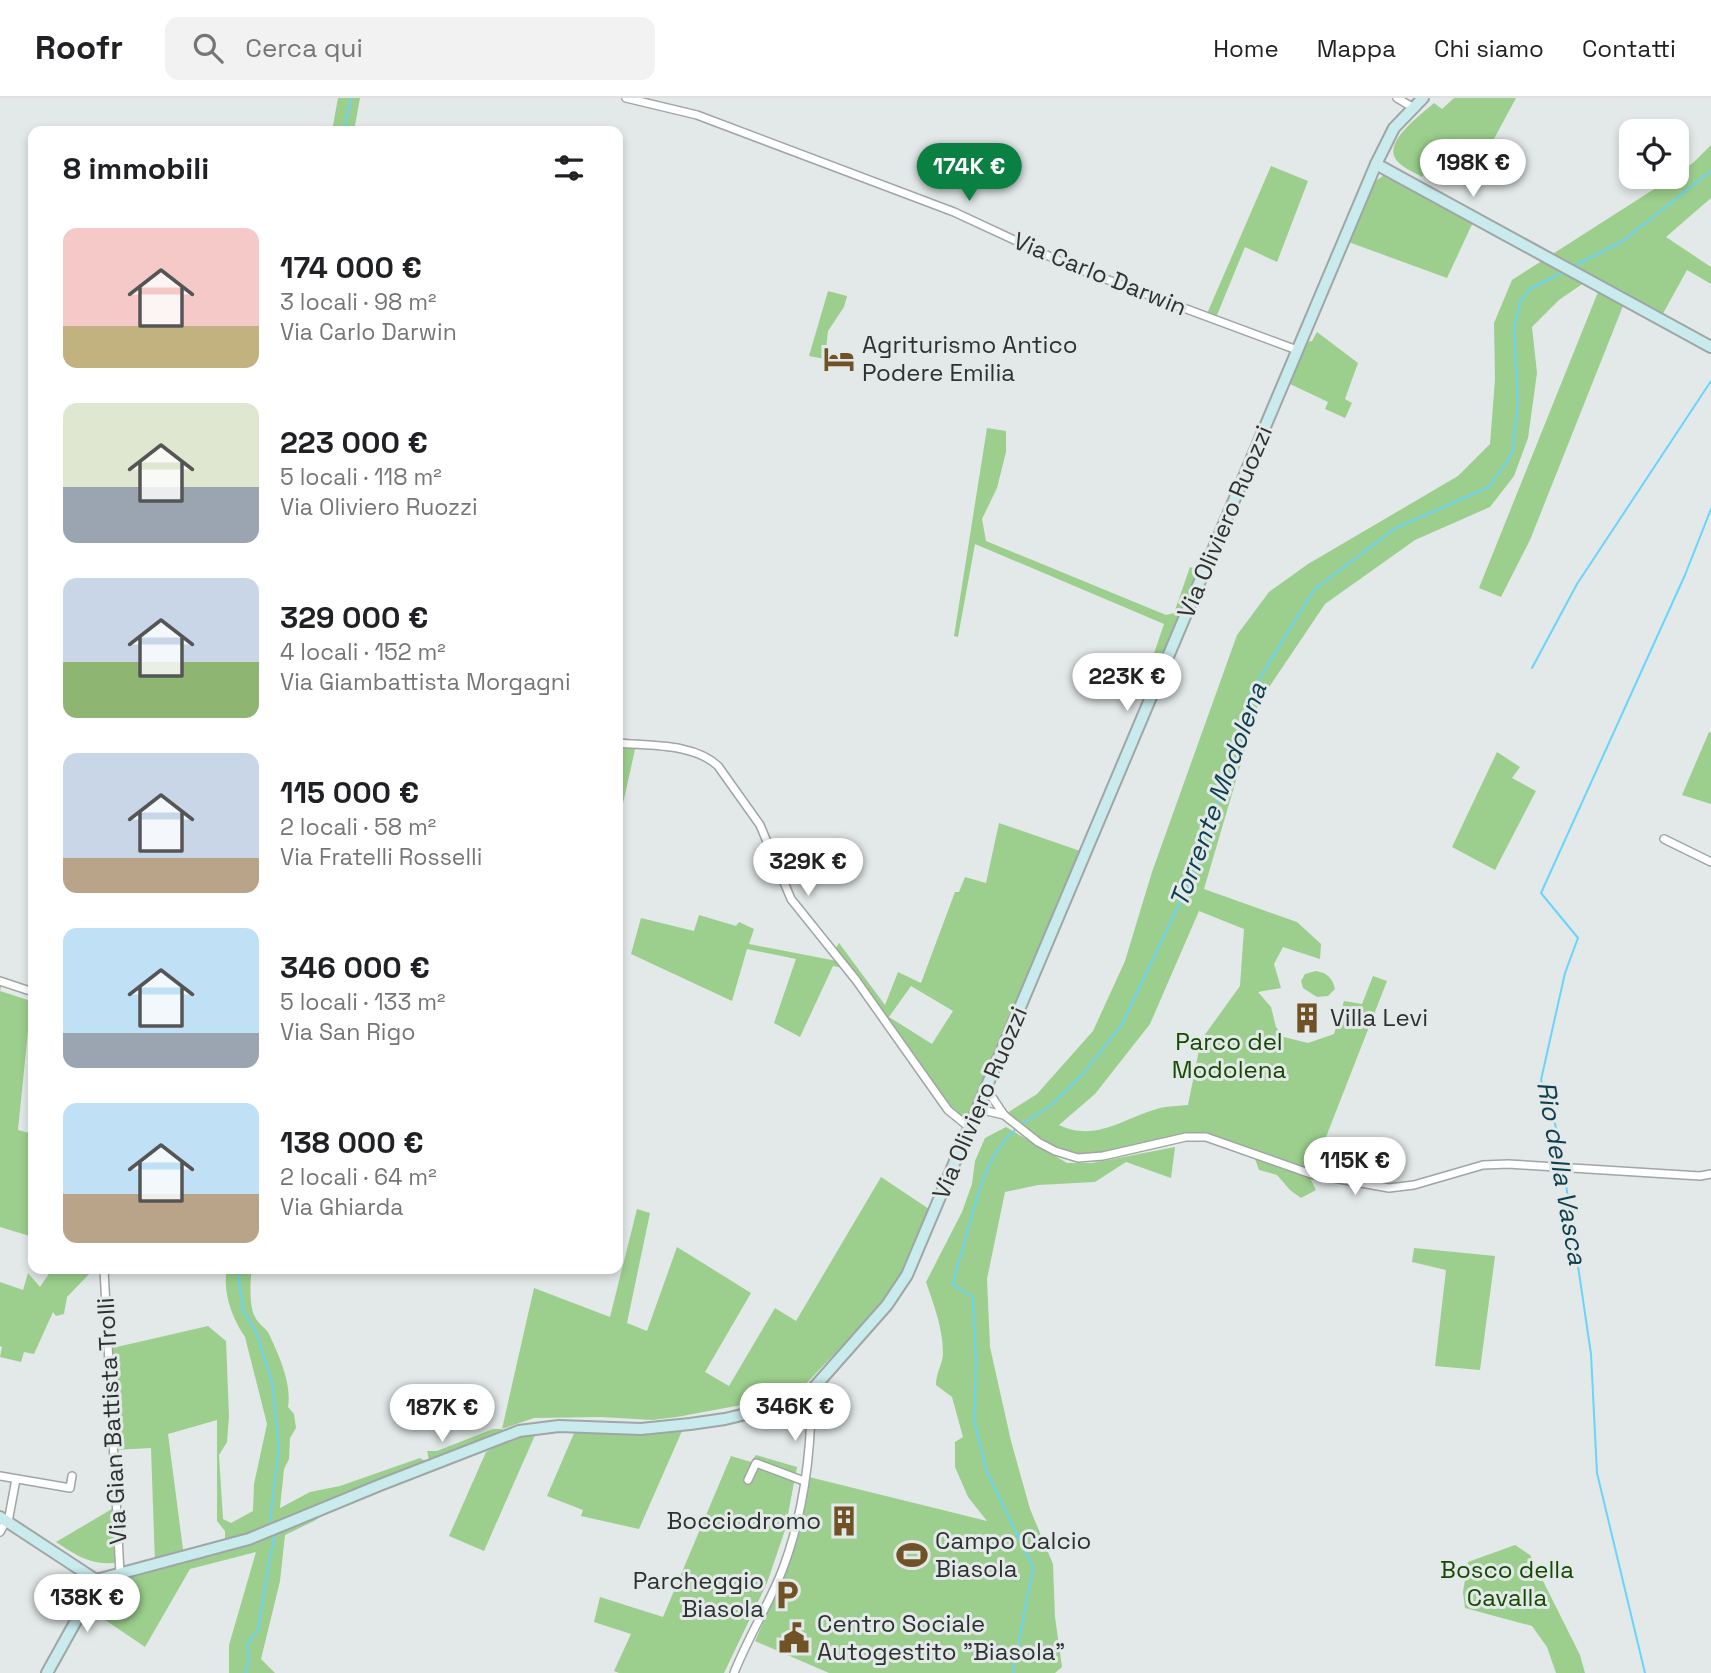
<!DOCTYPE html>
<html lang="it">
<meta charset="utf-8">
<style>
:root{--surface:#fff;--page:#f2f2f2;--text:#202124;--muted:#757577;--line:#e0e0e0;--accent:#0b8043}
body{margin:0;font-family:"Space Grotesk",sans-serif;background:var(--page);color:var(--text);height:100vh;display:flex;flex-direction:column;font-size:26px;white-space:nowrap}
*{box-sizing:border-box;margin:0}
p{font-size:23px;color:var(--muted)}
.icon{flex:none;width:38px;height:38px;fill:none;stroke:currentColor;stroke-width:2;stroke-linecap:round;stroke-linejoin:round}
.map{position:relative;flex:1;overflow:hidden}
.sheet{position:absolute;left:28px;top:28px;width:595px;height:1148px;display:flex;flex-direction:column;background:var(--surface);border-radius:14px;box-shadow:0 4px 10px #0003}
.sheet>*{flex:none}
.buttons{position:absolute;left:1619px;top:21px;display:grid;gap:14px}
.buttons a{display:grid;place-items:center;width:70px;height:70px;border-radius:14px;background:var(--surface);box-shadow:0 4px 10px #0003;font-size:35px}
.price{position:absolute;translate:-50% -60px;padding:0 16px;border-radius:24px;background:#fff;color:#222;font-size:23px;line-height:46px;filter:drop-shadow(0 2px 4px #0008)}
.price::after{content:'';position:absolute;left:50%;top:42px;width:21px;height:16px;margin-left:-10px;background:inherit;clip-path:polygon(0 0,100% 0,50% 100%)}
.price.current{background:var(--accent);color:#fff}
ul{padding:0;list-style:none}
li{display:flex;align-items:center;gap:21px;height:175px;padding:0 35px}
li span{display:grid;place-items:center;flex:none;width:196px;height:140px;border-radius:14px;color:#555}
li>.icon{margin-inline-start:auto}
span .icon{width:84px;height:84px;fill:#fffc;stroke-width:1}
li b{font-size:30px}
h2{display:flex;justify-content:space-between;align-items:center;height:84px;padding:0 35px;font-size:30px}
header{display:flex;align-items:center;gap:42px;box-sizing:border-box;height:98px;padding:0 35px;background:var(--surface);border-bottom:2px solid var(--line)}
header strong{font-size:33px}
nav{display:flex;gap:38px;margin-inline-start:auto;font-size:24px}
.search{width:490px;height:63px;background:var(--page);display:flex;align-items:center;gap:18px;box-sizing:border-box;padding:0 24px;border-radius:14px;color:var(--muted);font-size:26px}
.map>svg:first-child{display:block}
.green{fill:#9ccf8d;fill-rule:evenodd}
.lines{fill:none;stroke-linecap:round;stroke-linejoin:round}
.stream{stroke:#6ad4fb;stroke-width:2}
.street-casing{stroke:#9fa6a5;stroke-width:10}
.secondary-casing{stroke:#9fa6a5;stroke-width:14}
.street{stroke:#fff;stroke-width:7}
.secondary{stroke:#c9ebed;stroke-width:10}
.labels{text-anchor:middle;stroke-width:6;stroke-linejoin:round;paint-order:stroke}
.street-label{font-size:24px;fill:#2e3130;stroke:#e2e9e8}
.poi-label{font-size:24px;fill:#2e3130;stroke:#e2e9e8;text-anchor:start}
.park-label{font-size:24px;fill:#154800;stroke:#e2e9e8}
.water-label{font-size:26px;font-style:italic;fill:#0e3e4e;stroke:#e2e9e8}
</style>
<header>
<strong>Roofr</strong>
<div class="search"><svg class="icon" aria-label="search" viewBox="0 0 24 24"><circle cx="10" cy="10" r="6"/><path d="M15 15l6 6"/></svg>Cerca qui</div>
<nav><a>Home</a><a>Mappa</a><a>Chi siamo</a><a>Contatti</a></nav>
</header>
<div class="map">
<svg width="1711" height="1575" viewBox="0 0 1711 1575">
<rect width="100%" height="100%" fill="#e2e9e8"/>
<g class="green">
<path d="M338,0H360L354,33H332Z"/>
<path d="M1454,0H1516L1468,89L1452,82L1431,77L1432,70L1438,58L1422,79C1414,74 1400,69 1395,60C1385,42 1422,16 1434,5L1442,11Z"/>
<path d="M1711,47V100L1666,139L1711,169V186L1687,172L1660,221L1625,203L1530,442L1501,499L1479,490L1600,189L1588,182L1559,202L1532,229L1537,275L1528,340L1514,378L1490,409L1415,442L1325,506L1259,604L1204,791L1297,824L1321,846L1320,861L1283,849L1274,866L1281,890L1258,894L1271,909L1276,929L1284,939L1308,945L1334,936L1344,903L1362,906L1373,878L1387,883L1326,1039L1312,1068L1311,1082L1316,1092L1301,1100L1290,1092L1277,1077L1259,1072L1255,1061L1243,1052L1192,1038L1091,1060L1055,1053L1004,1017L1037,996L1093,933L1125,863L1152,774L1237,537L1269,494L1308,466L1458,378L1490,346L1495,281L1494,225L1512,182L1673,79H1676L1677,76L1694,64ZM1199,813L1244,831L1240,888L1201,942L1188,1007C1179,1008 1169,1008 1160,1010C1125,1019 1096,1045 1059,1027L1095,996L1150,926Z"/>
<path d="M1271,68L1308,83L1277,164L1245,149L1215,222L1206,218Z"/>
<path d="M1383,78H1398L1475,120L1447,180L1343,142L1374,84Z"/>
<path d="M828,193L847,198L844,209L828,233L825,261L809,258Z"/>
<path d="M1317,234L1358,265L1345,301L1352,305L1345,320L1325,311L1328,304L1290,286L1307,244L1312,243Z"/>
<path d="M987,330L1006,333V354L997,390L982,421L986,443L1166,517L1174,515L1190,469L1200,473L1155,581L1146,579L1164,526L975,446L958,539L954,538Z"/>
<path d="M1709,634L1711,635V706L1682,697Z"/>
<path d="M618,645L636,647L618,728Z"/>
<path d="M1497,654L1520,669L1512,680L1536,693L1495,772L1452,749Z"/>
<path d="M999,725L1086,755L1024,887L966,1023L952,1013L884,916L848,871L833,868L800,939L774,925L796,861L747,851L732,903L631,856L641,820L694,833L699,817L736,828L739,824L754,831L749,846L842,864L834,853L839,845L885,907L898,874L921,885L955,794H959L965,779L986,785ZM911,888L953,913L932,946L889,919Z"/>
<path d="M1316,873C1328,875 1332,880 1335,891L1328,898L1317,899L1303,890L1301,883L1305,876Z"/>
<path d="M0,883L2,884L0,893L31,903L18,1032L33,1036V1139L0,1129Z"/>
<path d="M1006,1029L1067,1065H1092L1175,1049L1171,1080L1126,1064L1095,1084L1038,1087L1005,1094L987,1181L990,1249L1011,1343L1030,1411L1053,1466L1055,1519L1062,1569L1055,1575H829L755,1543L791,1462L787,1460L805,1378L987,1423L968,1399L955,1369V1344L963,1339L952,1299L936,1287C936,1274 943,1266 943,1255C943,1231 934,1207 926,1184L962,1114L972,1086L975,1063L985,1040Z"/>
<path d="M881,1079L929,1111L892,1195L801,1291L774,1301L677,1319L652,1322L601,1319L534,1320L502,1331V1340L343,1403L314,1423L285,1437L280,1483L261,1561L275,1575H229V1547L256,1454L190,1471L145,1549L92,1513L110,1479L155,1466L151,1350L114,1352L108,1251L208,1228L226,1243L229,1318L227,1344L219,1357L223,1421L231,1425L253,1413L254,1386L267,1326L245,1239C232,1220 222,1193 227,1171H252C250,1181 249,1210 255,1219C258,1226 266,1230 269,1236C279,1258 292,1285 288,1309L294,1316L296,1330L290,1340L289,1361L284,1371L280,1410L310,1394L340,1388L420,1360L430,1366L427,1353H437L493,1331H502L534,1190L610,1219L637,1111L650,1115L627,1225L647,1233L677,1149L751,1195L705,1274L729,1288L775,1210L796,1223ZM217,1322V1423L225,1433V1447L184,1459L168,1336Z"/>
<path d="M1414,1150L1495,1158L1480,1272L1435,1268L1446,1172L1412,1164Z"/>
<path d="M52,1171H94L67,1199L64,1216L56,1218L53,1214L34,1256L24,1254L21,1264L0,1259L2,1249L0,1248V1184L23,1192L28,1175L40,1189Z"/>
<path d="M575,1333L652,1335L682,1333L639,1431L581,1418L583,1412L547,1398Z"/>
<path d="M536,1335L484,1453L449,1438L486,1354L510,1341Z"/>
<path d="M756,1357L797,1369L785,1432L767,1485L724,1575H619L614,1573L631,1536L594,1524L600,1499L663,1519L731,1358L751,1364Z"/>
<path d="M117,1408L120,1464C93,1469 77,1458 56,1444Z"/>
<path d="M1515,1447L1530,1457L1580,1557L1585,1575H1556L1547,1549L1532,1528L1465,1510L1463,1494L1468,1464Z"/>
</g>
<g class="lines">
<g class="stream">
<path d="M344,33L351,0"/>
<path d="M1574,168L1623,143L1711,73"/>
<path d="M1532,570L1577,486L1711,283"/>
<path d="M1022,1026L1049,1009L1082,977L1121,928L1197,769L1250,596L1314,492L1394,431L1489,389L1512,356L1518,305L1514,231L1520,204L1530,191L1563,174"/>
<path d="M1563,1067L1559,1039L1541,982L1565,875L1578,840L1541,795L1685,477L1711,411"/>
<path d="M1564,1073L1591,1256L1597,1375L1645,1575"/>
<path d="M238,1171L242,1210L257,1236L272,1284L279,1350L270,1423"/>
<path d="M245,1575L249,1562L247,1546L258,1532L269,1464L275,1438"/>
<path d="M1013,1575L1033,1469L986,1372L974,1321L976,1265L973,1199L953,1187C956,1170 962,1155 966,1139C977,1101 985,1056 1017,1030"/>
</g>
<g class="street-casing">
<g id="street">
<path d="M626,0L697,17L954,114L1068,167L1297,252"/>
<path d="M1397,0L1412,9"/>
<path d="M618,645C649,648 694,645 718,668L760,727L791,801L856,882L948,1012L970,1030"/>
<path d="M1664,741L1711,764"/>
<path d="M0,883L33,894"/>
<path d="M986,990L1004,1017L1038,1044L1055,1053L1078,1060L1103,1058L1186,1039H1206L1311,1076L1389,1090L1414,1087L1483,1067L1508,1066L1700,1078L1711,1076"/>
<path d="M978,1011L1004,1017"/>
<path d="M104,1171L120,1476"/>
<path d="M0,1378L70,1390L72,1378"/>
<path d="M748,1382L756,1365L804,1383"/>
<path d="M8,1424L16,1381"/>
<path d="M0,1434L6,1423"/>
<path d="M734,1575C747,1542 766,1511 780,1478C803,1421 812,1354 811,1293"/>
</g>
</g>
<g class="secondary-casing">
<g id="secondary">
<path d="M1376,66L1711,249"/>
<path d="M0,1419L96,1482"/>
<path d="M96,1482L249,1441L380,1387L519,1333L559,1328L641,1331L690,1326L725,1321L788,1306L811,1293L887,1207L907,1177L1376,66L1394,30L1423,0"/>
<path d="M47,1575L87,1503L96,1482"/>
</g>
</g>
<use href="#street" class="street"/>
<use href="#secondary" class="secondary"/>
</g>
<defs>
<g id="hotel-bare" transform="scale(2.415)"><path d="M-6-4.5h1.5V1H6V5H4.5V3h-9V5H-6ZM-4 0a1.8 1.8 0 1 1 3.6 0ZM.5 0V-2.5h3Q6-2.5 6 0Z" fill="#705226" stroke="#e2e9e8" stroke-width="2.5" paint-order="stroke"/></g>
<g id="building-bare" transform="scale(2.415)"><path d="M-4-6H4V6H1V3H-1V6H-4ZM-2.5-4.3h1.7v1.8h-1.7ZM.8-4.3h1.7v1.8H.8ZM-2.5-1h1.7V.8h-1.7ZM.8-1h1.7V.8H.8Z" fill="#705226" stroke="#e2e9e8" stroke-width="2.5" paint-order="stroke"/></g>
<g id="stadium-bare" transform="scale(2.415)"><path d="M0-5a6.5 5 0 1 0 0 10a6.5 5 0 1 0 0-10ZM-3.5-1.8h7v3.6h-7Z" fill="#705226" stroke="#e2e9e8" stroke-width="2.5" paint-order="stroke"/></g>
<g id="parking-bare" transform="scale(2.415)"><path d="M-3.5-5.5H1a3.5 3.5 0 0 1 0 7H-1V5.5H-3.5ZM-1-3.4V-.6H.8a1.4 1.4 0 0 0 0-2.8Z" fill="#705226" stroke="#e2e9e8" stroke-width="2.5" paint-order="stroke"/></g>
<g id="civic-bare" transform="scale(2.415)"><path d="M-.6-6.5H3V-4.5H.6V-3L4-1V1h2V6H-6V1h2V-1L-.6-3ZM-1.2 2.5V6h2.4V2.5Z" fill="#705226" stroke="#e2e9e8" stroke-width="2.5" paint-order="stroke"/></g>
</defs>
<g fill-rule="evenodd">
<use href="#hotel-bare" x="839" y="261"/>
<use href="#building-bare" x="1307" y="920"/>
<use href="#building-bare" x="844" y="1423"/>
<use href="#stadium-bare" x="912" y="1457"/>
<use href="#parking-bare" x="787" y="1497"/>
<use href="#civic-bare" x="794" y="1540"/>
</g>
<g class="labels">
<g class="street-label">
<text transform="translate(1100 176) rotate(22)" y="8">Via Carlo Darwin</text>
<text transform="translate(1225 424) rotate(-67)" y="8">Via Oliviero Ruozzi</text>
<text transform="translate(980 1005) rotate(-67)" y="8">Via Oliviero Ruozzi</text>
<text transform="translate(112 1323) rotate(-93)" y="8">Via Gian Battista Trolli</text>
</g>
<g class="poi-label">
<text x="862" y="255">Agriturismo Antico<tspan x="862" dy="28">Podere Emilia</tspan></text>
<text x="1330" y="928">Villa Levi</text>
<text x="821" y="1431" text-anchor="end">Bocciodromo</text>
<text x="935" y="1451">Campo Calcio<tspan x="935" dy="28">Biasola</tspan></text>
<text x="764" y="1491" text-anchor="end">Parcheggio<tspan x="764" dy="28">Biasola</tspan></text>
<text x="817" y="1534">Centro Sociale<tspan x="817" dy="28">Autogestito "Biasola"</tspan></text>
</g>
<g class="park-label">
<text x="1229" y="952">Parco del<tspan x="1229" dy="28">Modolena</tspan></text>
<text x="1507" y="1480">Bosco della<tspan x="1507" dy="28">Cavalla</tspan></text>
</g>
<g class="water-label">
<text transform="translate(1218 697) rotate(-70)" y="9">Torrente Modolena</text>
<text transform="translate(1562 1075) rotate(80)" y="9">Rio della Vasca</text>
</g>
</g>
</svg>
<div class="buttons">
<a><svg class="icon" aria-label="locate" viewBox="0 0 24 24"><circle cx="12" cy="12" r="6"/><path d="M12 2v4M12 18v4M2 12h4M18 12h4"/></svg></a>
</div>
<b class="price" style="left:1473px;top:101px">198K €</b>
<b class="price current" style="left:969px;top:105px">174K €</b>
<b class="price" style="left:1127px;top:615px">223K €</b>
<b class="price" style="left:808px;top:800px">329K €</b>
<b class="price" style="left:1355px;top:1099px">115K €</b>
<b class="price" style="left:795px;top:1345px">346K €</b>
<b class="price" style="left:442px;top:1346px">187K €</b>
<b class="price" style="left:87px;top:1536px">138K €</b>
<section class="sheet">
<h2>8 immobili<svg class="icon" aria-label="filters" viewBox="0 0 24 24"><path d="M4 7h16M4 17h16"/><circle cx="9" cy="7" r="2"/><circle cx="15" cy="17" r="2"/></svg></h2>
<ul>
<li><span style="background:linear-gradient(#f6c9c9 70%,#c2b280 0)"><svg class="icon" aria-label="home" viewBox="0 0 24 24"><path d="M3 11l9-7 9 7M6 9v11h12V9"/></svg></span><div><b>174 000 €</b><p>3 locali · 98 m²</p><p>Via Carlo Darwin</p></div></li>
<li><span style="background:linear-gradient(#dfe7d0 60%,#9aa5b1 0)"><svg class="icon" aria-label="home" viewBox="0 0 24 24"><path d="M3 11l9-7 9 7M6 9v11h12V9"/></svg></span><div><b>223 000 €</b><p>5 locali · 118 m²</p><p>Via Oliviero Ruozzi</p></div></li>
<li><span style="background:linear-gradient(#c9d6e8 60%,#8fb573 0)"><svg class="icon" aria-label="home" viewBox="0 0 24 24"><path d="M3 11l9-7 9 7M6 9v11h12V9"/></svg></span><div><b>329 000 €</b><p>4 locali · 152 m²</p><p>Via Giambattista Morgagni</p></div></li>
<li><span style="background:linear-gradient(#c9d6e8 75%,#b9a48a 0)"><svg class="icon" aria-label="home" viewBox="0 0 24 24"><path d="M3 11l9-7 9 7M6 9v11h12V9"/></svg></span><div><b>115 000 €</b><p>2 locali · 58 m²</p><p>Via Fratelli Rosselli</p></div></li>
<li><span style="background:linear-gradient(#bfe0f5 75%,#9aa5b1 0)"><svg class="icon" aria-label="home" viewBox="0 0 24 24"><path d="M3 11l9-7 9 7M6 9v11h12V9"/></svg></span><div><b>346 000 €</b><p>5 locali · 133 m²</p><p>Via San Rigo</p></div></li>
<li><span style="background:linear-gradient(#bfe0f5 65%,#b9a48a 0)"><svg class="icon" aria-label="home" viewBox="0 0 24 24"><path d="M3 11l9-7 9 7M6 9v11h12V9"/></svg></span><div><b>138 000 €</b><p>2 locali · 64 m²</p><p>Via Ghiarda</p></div></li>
</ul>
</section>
</div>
